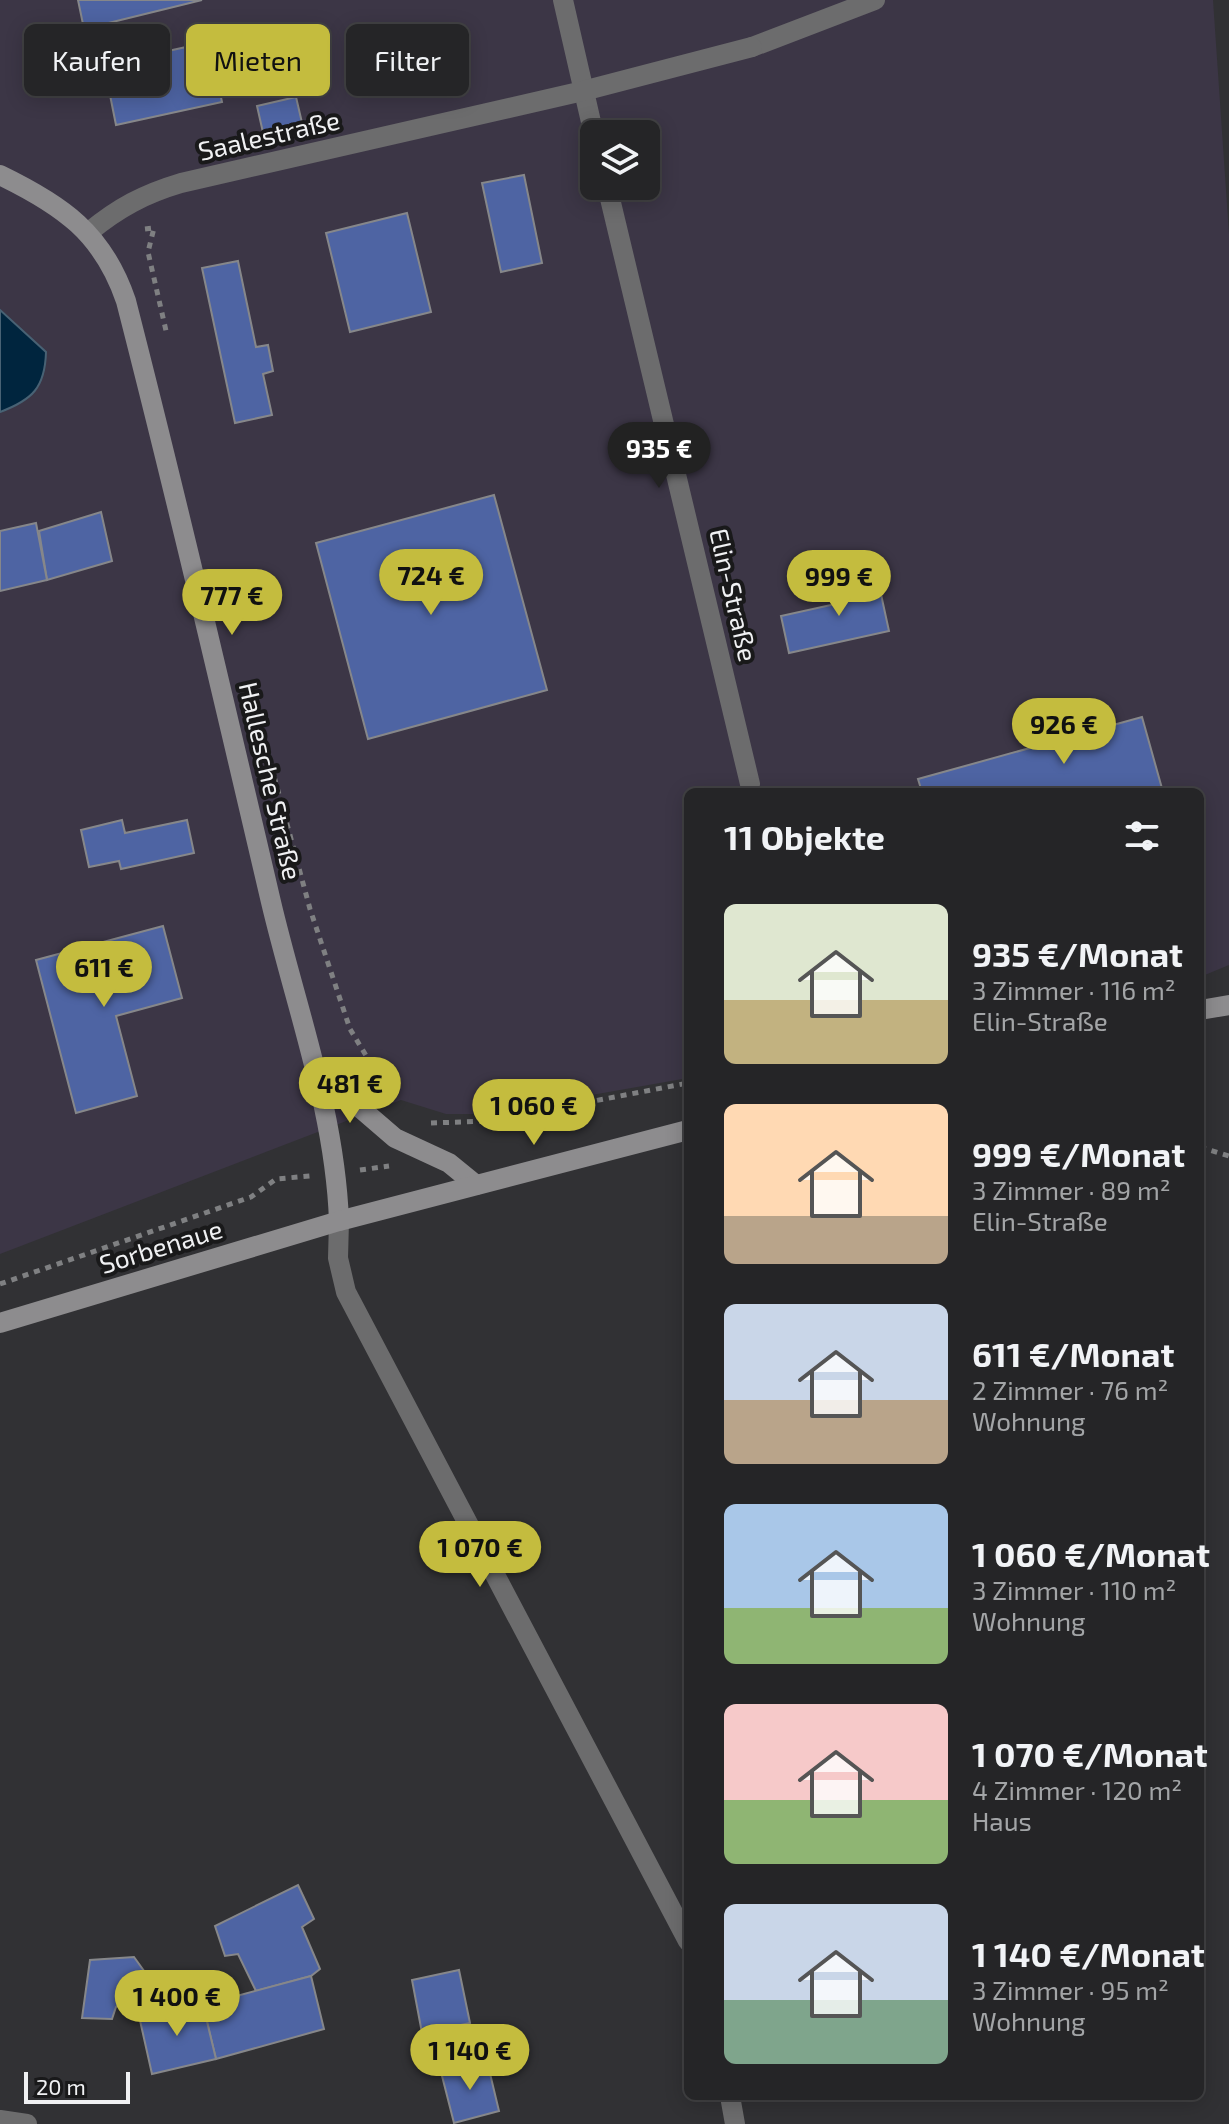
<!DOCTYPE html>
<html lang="de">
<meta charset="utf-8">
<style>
:root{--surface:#252527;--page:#2d2d2f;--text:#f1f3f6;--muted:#a3a5a7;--line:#424244;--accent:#c4bc3e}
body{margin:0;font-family:"Exo 2",sans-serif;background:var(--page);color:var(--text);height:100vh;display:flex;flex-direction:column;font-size:30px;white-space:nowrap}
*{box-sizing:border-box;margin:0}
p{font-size:26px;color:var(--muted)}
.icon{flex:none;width:44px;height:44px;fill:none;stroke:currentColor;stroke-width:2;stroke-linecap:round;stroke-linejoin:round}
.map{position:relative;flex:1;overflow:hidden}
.side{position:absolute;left:684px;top:788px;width:520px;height:1312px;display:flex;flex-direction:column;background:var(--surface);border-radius:12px;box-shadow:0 4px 20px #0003,0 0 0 2px var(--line)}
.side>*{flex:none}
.hud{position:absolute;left:24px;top:24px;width:540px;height:72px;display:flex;gap:16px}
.controls{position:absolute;left:580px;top:120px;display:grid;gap:16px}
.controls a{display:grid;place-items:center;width:80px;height:80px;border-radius:12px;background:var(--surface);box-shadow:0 4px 20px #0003,0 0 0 2px var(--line);font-size:40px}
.scale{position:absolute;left:24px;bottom:20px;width:106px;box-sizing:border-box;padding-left:8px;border:4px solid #f0f1f3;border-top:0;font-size:22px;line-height:28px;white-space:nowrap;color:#f0f1f3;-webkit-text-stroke:6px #19191a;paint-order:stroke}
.price{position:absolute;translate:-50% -68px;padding:0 18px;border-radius:28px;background:var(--accent);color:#111;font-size:26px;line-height:52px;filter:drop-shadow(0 2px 4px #0008)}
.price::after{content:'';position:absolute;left:50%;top:48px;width:24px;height:18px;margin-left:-12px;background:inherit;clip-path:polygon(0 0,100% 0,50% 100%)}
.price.on{background:#222;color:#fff}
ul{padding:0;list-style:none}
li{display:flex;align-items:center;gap:24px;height:200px;padding:0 40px}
li span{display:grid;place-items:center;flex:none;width:224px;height:160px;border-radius:12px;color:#555}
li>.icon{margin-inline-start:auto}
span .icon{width:96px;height:96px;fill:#fffc;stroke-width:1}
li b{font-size:34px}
h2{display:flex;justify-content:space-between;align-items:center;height:96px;padding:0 40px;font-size:34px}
.chip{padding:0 28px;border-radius:12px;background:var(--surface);box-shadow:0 4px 20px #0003,0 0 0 2px var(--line);font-size:28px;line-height:72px}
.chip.on{background:var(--accent);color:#111}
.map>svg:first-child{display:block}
.commercial{fill:#3c3646;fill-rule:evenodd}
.water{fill:#00253e;stroke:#486274;stroke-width:2}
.building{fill:#4e64a3;stroke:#86878a;stroke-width:2}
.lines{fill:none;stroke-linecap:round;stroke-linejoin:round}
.path{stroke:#7f8082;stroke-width:5;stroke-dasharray:6 6;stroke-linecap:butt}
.lane{stroke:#6c6c6d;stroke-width:20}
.street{stroke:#6c6c6d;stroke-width:20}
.secondary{stroke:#8d8c8e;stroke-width:20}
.labels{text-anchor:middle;stroke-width:8;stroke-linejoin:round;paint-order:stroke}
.street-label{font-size:26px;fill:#f0f1f3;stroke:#19191a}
</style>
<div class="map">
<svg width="1229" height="2124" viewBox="0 0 1229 2124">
<rect width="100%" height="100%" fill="#313134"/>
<path class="commercial" d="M0,0H1213L1229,234V965L1200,977V792H688V1078L484,1114H446L401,1100L0,1254ZM594,134H646V186H594Z"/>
<path class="water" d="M0,310L46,352C45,388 32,400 0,412Z"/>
<g class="building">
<path d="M78,0H202L84,29Z"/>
<path d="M209,42L222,102L116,125L104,65Z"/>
<path d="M296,97L303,127L264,137L257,106Z"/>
<path d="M524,175L542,263L501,272L482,183Z"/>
<path d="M407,213L431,312L350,332L326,233Z"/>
<path d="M238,261L256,347L268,345L273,371L263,374L272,415L235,423L202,268Z"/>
<path d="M494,495L547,690L368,739L316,543Z"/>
<path d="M101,512L112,561L47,580L39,531Z"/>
<path d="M36,523L47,580L0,591V531Z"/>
<path d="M877,576L889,631L789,653L781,616L840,603L836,585Z"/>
<path d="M1142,717L1163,792H922L918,779Z"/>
<path d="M122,820L125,833L187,820L194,853L121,869L119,861L89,867L81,830Z"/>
<path d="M163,926L182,998L116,1016L137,1096L76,1113L36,960Z"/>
<path d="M298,1885L314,1919L302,1927L320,1969L311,1976L256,1991L238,1954L225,1956L215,1926Z"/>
<path d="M134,1957L152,1982L141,1996L116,2007L112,2019L82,2018L90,1960Z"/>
<path d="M459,1970L470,2023L422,2033L412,1980Z"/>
<path d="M311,1976L324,2029L216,2059L203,2005Z"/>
<path d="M202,2001L216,2059L152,2074L139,2016Z"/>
<path d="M487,2061L499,2111L454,2123L441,2072Z"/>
</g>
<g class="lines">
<g class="path">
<path d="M145,229L154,228L148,252L167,335"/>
<path d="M271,765L310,909L350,1029L388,1092"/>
<path d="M431,1123L489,1121L688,1083"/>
<path d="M1200,1147L1229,1156"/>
<path d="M360,1170L389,1166"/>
<path d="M0,1284L251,1197L276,1179L310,1176"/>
</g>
<path class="lane" d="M752,47L875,0"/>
<g class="street">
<path d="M563,0L594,135"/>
<path d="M607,186L750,784"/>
<path d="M89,232C118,208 144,194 181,183L583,91L752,47"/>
<path d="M339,1221L338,1258L346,1292L688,1941"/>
<path d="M730,2096L735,2124"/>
<path d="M0,2120L27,2124"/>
</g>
<g class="secondary">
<path d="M0,175C62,205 103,233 126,301C177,500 224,701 271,902C296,1008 335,1111 339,1221"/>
<path d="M1200,1010L1229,1005"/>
<path d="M316,1070L395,1138L449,1163L476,1185"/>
<path d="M0,1323L339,1221L688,1130"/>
</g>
</g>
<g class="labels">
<g class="street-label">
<text transform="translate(269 136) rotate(-13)" y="9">Saalestraße</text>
<text transform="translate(733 595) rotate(77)" y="9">Elin-Straße</text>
<text transform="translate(270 781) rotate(77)" y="9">Hallesche Straße</text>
<text transform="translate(161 1247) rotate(-17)" y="9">Sorbenaue</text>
</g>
</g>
</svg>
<div class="controls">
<a><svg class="icon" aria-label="layers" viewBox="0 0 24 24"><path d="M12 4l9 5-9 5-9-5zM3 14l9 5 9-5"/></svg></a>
</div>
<div class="scale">20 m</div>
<b class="price on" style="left:659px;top:490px">935 €</b>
<b class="price" style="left:431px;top:617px">724 €</b>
<b class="price" style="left:839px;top:618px">999 €</b>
<b class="price" style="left:232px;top:637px">777 €</b>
<b class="price" style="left:1064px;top:766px">926 €</b>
<b class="price" style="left:104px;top:1009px">611 €</b>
<b class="price" style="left:350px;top:1125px">481 €</b>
<b class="price" style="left:534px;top:1147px">1 060 €</b>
<b class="price" style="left:480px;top:1589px">1 070 €</b>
<b class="price" style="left:177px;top:2038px">1 400 €</b>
<b class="price" style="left:470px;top:2092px">1 140 €</b>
<div class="hud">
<a class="chip">Kaufen</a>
<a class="chip on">Mieten</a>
<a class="chip">Filter</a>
</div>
<section class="side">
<h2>11 Objekte<svg class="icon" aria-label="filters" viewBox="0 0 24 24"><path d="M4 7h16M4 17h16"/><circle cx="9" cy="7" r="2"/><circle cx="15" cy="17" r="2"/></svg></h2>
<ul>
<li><span style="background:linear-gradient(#dfe7d0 60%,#c2b280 0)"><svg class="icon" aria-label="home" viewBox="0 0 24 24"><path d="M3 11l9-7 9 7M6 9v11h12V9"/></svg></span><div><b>935 €/Monat</b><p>3 Zimmer · 116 m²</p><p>Elin-Straße</p></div></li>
<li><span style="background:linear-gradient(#ffd9b3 70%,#b9a48a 0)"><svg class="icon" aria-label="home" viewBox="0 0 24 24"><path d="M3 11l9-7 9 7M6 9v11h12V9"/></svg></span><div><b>999 €/Monat</b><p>3 Zimmer · 89 m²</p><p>Elin-Straße</p></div></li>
<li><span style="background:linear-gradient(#c9d6e8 60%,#b9a48a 0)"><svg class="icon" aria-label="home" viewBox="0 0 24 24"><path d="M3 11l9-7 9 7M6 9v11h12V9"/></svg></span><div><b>611 €/Monat</b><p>2 Zimmer · 76 m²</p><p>Wohnung</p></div></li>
<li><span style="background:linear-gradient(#a9c7e8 65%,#8fb573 0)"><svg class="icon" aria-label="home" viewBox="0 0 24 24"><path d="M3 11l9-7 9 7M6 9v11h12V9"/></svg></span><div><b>1 060 €/Monat</b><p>3 Zimmer · 110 m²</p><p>Wohnung</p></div></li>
<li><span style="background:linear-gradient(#f6c9c9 60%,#8fb573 0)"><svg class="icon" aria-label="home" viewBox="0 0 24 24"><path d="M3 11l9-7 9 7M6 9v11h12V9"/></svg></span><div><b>1 070 €/Monat</b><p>4 Zimmer · 120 m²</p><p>Haus</p></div></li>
<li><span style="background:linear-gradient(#c9d6e8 60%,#7fa58c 0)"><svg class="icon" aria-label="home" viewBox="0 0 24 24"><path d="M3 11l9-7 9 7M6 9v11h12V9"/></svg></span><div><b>1 140 €/Monat</b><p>3 Zimmer · 95 m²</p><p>Wohnung</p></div></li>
</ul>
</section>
</div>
